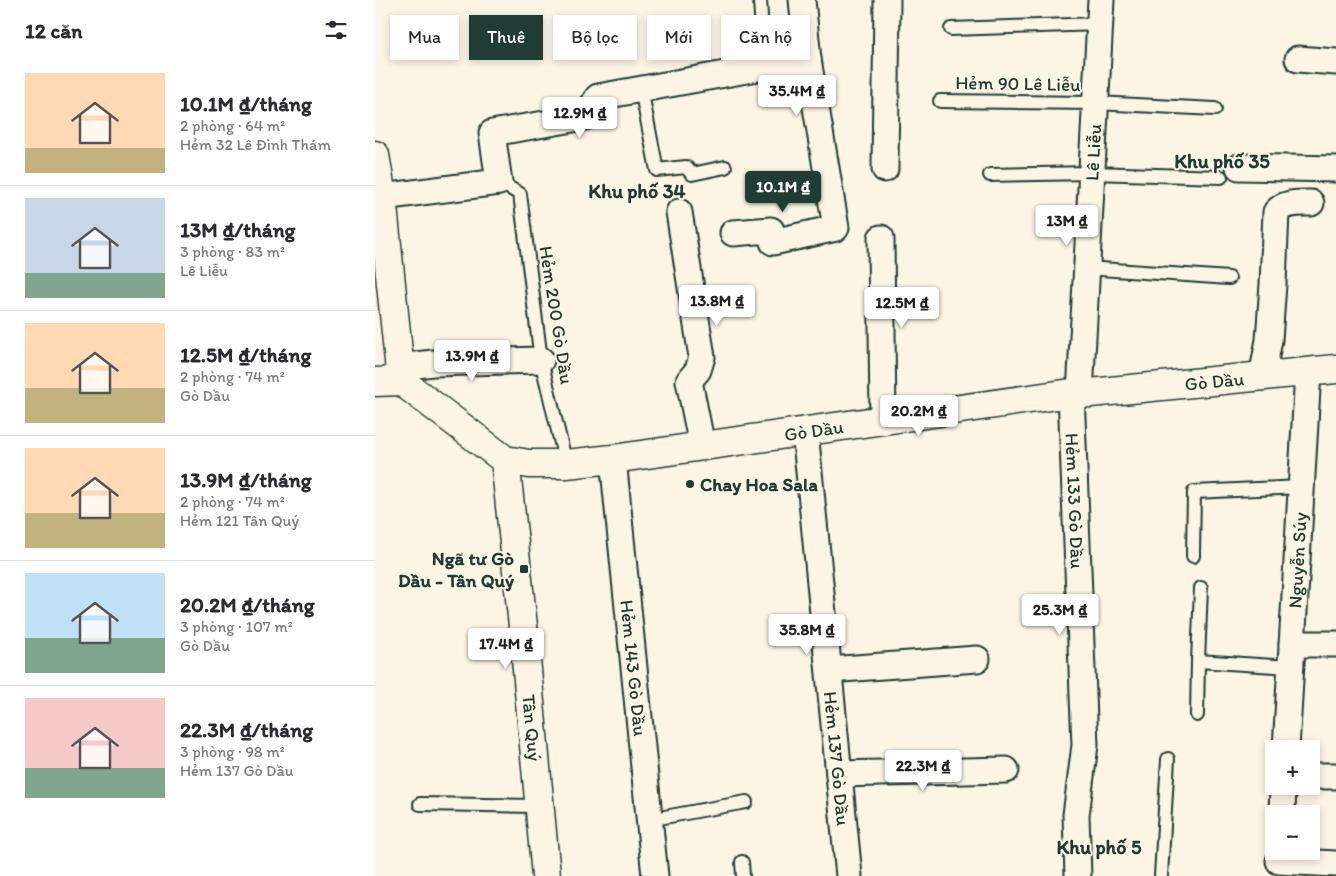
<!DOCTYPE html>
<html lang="vi">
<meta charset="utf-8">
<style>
:root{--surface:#fff;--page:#f2f2f3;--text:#2b2b33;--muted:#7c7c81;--line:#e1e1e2;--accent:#1f3d34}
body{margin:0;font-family:Itim,sans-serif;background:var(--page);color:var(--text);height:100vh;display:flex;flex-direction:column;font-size:19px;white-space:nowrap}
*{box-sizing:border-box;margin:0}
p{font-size:16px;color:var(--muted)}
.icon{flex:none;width:28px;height:28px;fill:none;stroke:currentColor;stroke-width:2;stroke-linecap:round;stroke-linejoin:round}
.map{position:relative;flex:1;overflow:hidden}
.panel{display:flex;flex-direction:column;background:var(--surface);width:375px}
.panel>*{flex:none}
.hud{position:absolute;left:15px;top:15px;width:475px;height:45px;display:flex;gap:10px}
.controls{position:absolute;left:890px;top:740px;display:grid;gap:10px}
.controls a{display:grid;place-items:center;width:55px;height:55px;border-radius:0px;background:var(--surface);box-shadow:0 2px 8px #0003;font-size:25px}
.price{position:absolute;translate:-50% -42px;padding:0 11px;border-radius:5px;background:#fff;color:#222;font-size:16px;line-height:32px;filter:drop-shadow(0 1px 2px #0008)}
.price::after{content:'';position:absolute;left:50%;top:30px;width:15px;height:11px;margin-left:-8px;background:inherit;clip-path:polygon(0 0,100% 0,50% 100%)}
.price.active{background:var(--accent);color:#fff}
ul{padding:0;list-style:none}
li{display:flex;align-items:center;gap:15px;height:125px;padding:0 25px}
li+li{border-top:1px solid var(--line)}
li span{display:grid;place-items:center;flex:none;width:140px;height:100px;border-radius:0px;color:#555}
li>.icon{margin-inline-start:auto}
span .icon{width:60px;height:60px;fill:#fffc;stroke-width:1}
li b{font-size:21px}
h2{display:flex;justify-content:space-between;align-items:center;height:60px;padding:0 25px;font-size:21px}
.pill{padding:0 18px;border-radius:0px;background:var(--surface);box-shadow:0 2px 8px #0003;font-size:18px;line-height:45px}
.pill.active{background:var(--accent);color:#fff}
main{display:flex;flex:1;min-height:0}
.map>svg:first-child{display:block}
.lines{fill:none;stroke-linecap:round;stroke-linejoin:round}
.lane-casing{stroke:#1f3d34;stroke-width:16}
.street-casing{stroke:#1f3d34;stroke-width:29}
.secondary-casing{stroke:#1f3d34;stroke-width:31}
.lane{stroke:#fcf5e5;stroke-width:12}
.street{stroke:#fcf5e5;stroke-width:25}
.secondary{stroke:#fcf5e5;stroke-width:28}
.poi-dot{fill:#1f3d34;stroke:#fcf5e5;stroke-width:2}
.labels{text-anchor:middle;stroke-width:4;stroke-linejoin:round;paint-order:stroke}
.street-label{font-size:19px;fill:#1f3d34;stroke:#fcf5e5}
.poi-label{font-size:19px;font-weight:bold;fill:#1f3d34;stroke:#fcf5e5;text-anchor:start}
.neighbourhood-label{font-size:20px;font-weight:bold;fill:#1f3d34;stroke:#fcf5e5}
</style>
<main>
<section class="panel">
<h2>12 căn<svg class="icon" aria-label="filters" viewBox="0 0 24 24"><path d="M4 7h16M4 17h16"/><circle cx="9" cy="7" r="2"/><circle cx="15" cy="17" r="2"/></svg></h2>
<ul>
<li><span style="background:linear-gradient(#ffd9b3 75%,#c2b280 0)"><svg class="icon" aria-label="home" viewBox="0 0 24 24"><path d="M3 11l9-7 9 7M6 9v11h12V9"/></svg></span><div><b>10.1M ₫/tháng</b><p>2 phòng · 64 m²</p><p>Hẻm 32 Lê Đình Thám</p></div></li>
<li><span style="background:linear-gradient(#c9d6e8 75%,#7fa58c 0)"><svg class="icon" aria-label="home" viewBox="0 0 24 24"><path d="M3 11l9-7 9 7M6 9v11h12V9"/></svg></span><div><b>13M ₫/tháng</b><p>3 phòng · 83 m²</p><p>Lê Liễu</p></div></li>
<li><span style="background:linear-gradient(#ffd9b3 65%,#c2b280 0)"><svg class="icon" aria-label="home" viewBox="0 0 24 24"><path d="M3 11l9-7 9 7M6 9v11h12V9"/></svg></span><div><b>12.5M ₫/tháng</b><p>2 phòng · 74 m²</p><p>Gò Dầu</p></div></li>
<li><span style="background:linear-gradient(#ffd9b3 65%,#c2b280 0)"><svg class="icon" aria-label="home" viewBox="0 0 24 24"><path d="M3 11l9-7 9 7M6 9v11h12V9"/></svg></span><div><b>13.9M ₫/tháng</b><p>2 phòng · 74 m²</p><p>Hẻm 121 Tân Quý</p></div></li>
<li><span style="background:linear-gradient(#bfe0f5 65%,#7fa58c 0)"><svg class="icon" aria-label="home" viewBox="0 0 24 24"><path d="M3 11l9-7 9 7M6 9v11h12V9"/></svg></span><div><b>20.2M ₫/tháng</b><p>3 phòng · 107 m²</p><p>Gò Dầu</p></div></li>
<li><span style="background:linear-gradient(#f6c9c9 70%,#7fa58c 0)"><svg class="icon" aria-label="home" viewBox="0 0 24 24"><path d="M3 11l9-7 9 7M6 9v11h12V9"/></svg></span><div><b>22.3M ₫/tháng</b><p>3 phòng · 98 m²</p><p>Hẻm 137 Gò Dầu</p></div></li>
</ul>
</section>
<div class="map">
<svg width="961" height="876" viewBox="0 0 961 876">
<rect width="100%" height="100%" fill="#fcf5e5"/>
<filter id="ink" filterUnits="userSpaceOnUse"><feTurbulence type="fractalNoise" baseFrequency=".02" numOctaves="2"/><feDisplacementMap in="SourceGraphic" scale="10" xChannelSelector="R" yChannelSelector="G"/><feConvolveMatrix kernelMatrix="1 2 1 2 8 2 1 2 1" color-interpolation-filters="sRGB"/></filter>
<g filter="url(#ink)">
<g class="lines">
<g class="lane-casing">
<g id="lane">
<path d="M385,0L387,33"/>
<path d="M576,29L725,24"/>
<path d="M266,89L282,170L311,167L317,174L350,167"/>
<path d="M565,101L721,103L840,109"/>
<path d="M615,175L717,173L846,177"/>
<path d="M124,182L145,194L166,360L191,464"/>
<path d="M711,268L854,278"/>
<path d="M818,556L819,492L926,487"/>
<path d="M823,661L826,588"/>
<path d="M822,715L823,661L915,667"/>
<path d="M45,804L164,806"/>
<path d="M273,820L371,802"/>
<path d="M367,862L368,876"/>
<path d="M786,876L793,759"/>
</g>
</g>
<g class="street-casing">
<g id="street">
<path d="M923,59L961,62"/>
<path d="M864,167L961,169"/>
<path d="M510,169L512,0"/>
<path d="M7,197L124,182L117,133L210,117L223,97L433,59"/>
<path d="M304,212L327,357L323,370L314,381L327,446"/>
<path d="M358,233L396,230L398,242L461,228L433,59L427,0"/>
<path d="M506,238L508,420"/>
<path d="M24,367L58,363L166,360"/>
<path d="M887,377L894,340L898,284L901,212C909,202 924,203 936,203"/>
<path id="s1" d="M696,393L710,745L701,815L703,876"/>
<path id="s2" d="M705,394L726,0"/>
<path id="s3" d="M430,431L474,876"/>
<path id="s4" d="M238,459L280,876"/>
<path d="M917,644H961"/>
<path d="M454,670L602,659"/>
<path id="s5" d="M911,749L933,372"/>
<path d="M464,774L631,770"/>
<path d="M936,776H961"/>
<path d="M907,814L908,786"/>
<path d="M904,861L961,864"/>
</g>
</g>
<g class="secondary-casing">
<g id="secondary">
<path d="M0,155L7,197L26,381"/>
<path id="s6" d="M0,382L26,381L130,460L154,464H191L238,459L696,393L705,394L961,369"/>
<path id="s7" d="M130,460L148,626L171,876"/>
</g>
</g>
<use href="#lane" class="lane"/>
<use href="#street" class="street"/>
<use href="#secondary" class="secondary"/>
</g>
</g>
<g class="poi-dot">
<circle cx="315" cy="484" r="5"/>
<rect x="144" y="564" width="10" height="10" rx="2.5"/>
</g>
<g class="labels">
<g class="street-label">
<text transform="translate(643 83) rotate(1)" y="7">Hẻm 90 Lê Liễu</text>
<text dy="7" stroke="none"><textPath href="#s2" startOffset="242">Lê Liễu</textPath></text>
<text transform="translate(182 315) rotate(81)" y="7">Hẻm 200 Gò Dầu</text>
<text dy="7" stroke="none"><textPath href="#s6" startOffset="872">Gò Dầu</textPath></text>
<text dy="7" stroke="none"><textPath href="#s6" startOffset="468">Gò Dầu</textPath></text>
<text dy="7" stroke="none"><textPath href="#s1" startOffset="108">Hẻm 133 Gò Dầu</textPath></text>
<text dy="7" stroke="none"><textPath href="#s5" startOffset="189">Nguyễn Súy</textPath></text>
<text dy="7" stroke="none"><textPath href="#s4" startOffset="210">Hẻm 143 Gò Dầu</textPath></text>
<text dy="7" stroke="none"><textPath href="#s7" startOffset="269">Tân Quý</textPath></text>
<text dy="7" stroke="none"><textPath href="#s3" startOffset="329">Hẻm 137 Gò Dầu</textPath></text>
</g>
<g class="poi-label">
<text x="325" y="491">Chay Hoa Sala</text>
<text x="139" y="565" text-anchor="end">Ngã tư Gò<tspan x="139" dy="22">Dầu - Tân Quý</tspan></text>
</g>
<g class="neighbourhood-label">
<text x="847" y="168">Khu phố 35</text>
<text x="262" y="198">Khu phố 34</text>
<text x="724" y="854">Khu phố 5</text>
</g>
</g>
</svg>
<div class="controls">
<a>+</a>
<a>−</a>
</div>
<b class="price" style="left:422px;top:117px">35.4M ₫</b>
<b class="price" style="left:205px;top:139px">12.9M ₫</b>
<b class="price active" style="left:408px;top:213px">10.1M ₫</b>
<b class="price" style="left:692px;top:247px">13M ₫</b>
<b class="price" style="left:342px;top:327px">13.8M ₫</b>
<b class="price" style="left:527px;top:329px">12.5M ₫</b>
<b class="price" style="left:97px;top:382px">13.9M ₫</b>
<b class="price" style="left:544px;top:437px">20.2M ₫</b>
<b class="price" style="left:685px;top:636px">25.3M ₫</b>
<b class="price" style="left:432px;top:656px">35.8M ₫</b>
<b class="price" style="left:131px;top:670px">17.4M ₫</b>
<b class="price" style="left:548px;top:792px">22.3M ₫</b>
<div class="hud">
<a class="pill">Mua</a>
<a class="pill active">Thuê</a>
<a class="pill">Bộ lọc</a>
<a class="pill">Mới</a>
<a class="pill">Căn hộ</a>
</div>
</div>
</main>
